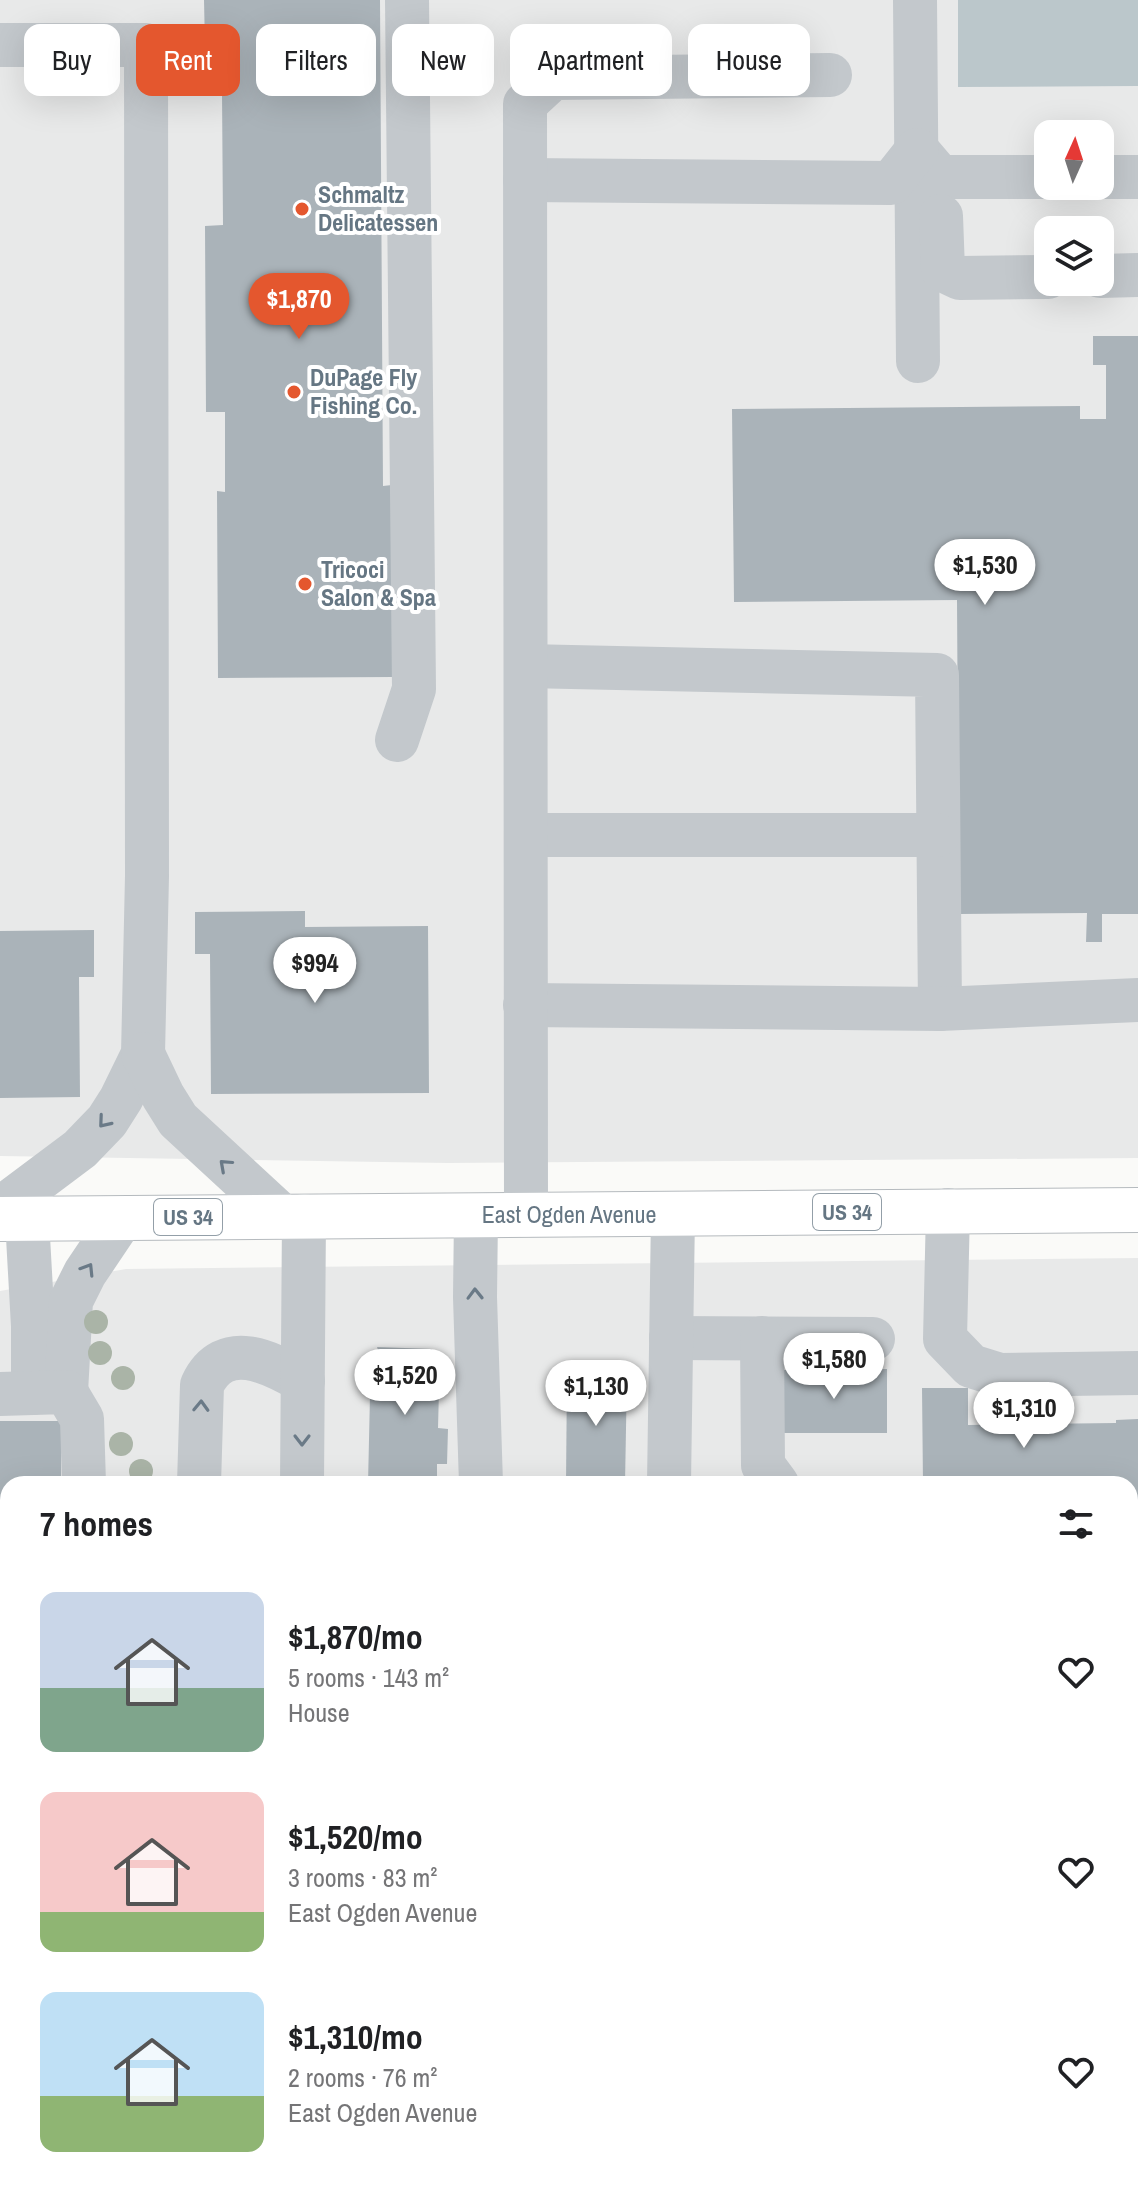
<!DOCTYPE html>
<meta charset="utf-8">
<style>
:root{--surface:#fff;--page:#f6f6f6;--text:#202124;--muted:#757577;--accent:#e4572e}
body{margin:0;font-family:"Archivo Narrow",sans-serif;background:var(--page);color:var(--text);height:100vh;display:flex;flex-direction:column;font-size:30px;white-space:nowrap}
*{box-sizing:border-box;margin:0}
p{font-size:26px;color:var(--muted)}
.icon{flex:none;width:44px;height:44px;fill:none;stroke:currentColor;stroke-width:2;stroke-linecap:round;stroke-linejoin:round}
.map{position:relative;flex:1;overflow:hidden}
.sheet{position:absolute;left:0px;top:1476px;width:1138px;height:714px;display:flex;flex-direction:column;background:var(--surface);border-radius:24px 24px 0 0;box-shadow:0 8px 32px #0002}
.sheet>*{flex:none}
.hud{position:absolute;left:24px;top:24px;width:1090px;height:72px;display:flex;gap:16px}
.needle{width:52px;rotate:3deg}
.controls{position:absolute;left:1034px;top:120px;display:grid;gap:16px}
.controls a{display:grid;place-items:center;width:80px;height:80px;border-radius:16px;background:var(--surface);box-shadow:0 8px 32px #0002;font-size:40px}
.price{position:absolute;translate:-50% -68px;padding:0 18px;border-radius:28px;background:#fff;color:#222;font-size:26px;line-height:52px;filter:drop-shadow(0 2px 4px #0008)}
.price::after{content:'';position:absolute;left:50%;top:48px;width:24px;height:18px;margin-left:-12px;background:inherit;clip-path:polygon(0 0,100% 0,50% 100%)}
.price.selected{background:var(--accent);color:#fff}
ul{padding:0;list-style:none}
li{display:flex;align-items:center;gap:24px;height:200px;padding:0 40px}
li span{display:grid;place-items:center;flex:none;width:224px;height:160px;border-radius:16px;color:#555}
li>.icon{margin-inline-start:auto}
span .icon{width:96px;height:96px;fill:#fffc;stroke-width:1}
li b{font-size:34px}
h2{display:flex;justify-content:space-between;align-items:center;height:96px;padding:0 40px;font-size:34px}
.tag{padding:0 28px;border-radius:16px;background:var(--surface);box-shadow:0 8px 32px #0002;font-size:28px;line-height:72px}
.tag.selected{background:var(--accent);color:#fff}
.map>svg:first-child{display:block}
.built{fill:#e8e9e9;fill-rule:evenodd}
.water{fill:#bbc7cb}
.building{fill:#aab3b9}
.lines{fill:none;stroke-linecap:round;stroke-linejoin:round}
.major-casing{stroke:#b5babe;stroke-width:46}
.minor{stroke:#c3c8cc;stroke-width:44}
.major{stroke:#fff;stroke-width:44}
.tree{fill:#aab4a7}
.oneway{stroke:#6a7a87}
.poi-dot{fill:#e4572e;stroke:#fff;stroke-width:3}
.labels{text-anchor:middle;stroke-width:8;stroke-linejoin:round;paint-order:stroke}
.shield{fill:#fff;stroke:#939fa8;stroke-width:2}
.shield-label{font-size:22px;font-weight:bold;fill:#657683}
.poi-label{font-size:24px;font-weight:bold;fill:#657683;stroke:#fff;text-anchor:start}
.street-label{font-size:24px;fill:#657683;stroke:#fff}
</style>
<div class="map">
<svg width="1138" height="2189" viewBox="0 0 1138 2189">
<rect width="100%" height="100%" fill="#fafaf8"/>
<g class="built">
<path d="M0,0H1138V1158L448,1163L0,1156ZM1048,134H1100V186H1048ZM1048,230H1100V282H1048Z"/>
<path d="M1138,1258V1647H1130V1484H8V1828H0V1291L126,1269Z"/>
</g>
<path class="water" d="M958,0H1138V86L958,87Z"/>
<g class="building">
<path d="M204,0H380L383,486L392,485L393,677L218,678L217,491L225,492V412H206L205,226L223,225L222,92H206Z"/>
<path d="M1093,336H1138V914H1102V942H1086L1087,913L959,914L957,600L734,602L732,409L1080,406V419H1106V365H1093Z"/>
<path d="M305,911V927L428,926L429,1093L211,1094L210,954H195V912Z"/>
<path d="M94,930V977H79L80,1097L0,1098V931Z"/>
<path d="M377,1347L432,1349V1351L440,1352L438,1428L448,1429L447,1464H437V1484H368L371,1351L378,1350Z"/>
<path d="M887,1369V1433H781V1370Z"/>
<path d="M567,1372L627,1373L625,1484H566Z"/>
<path d="M922,1388H968V1425L1116,1423V1420L1138,1419V1525H1130V1484H923Z"/>
<path d="M0,1421H61V1484H8V1515H0Z"/>
</g>
<g class="lines">
<g class="major-casing">
<path id="major" d="M0,1219L1138,1210"/>
</g>
<g class="minor">
<path d="M915,0L918,361"/>
<path d="M0,45H146L147,876L143,1054L121,1099L107,1121L80,1149L0,1209"/>
<path d="M917,150L940,177H1048"/>
<path d="M1100,177H1138"/>
<path d="M525,180L891,183L917,150"/>
<path d="M941,216L943,270L960,278L1048,277"/>
<path d="M1100,276L1138,275"/>
<path d="M526,666L937,675L940,1009"/>
<path d="M397,740L414,689L407,0"/>
<path d="M526,835H938"/>
<path d="M525,1005L940,1009L1138,1000"/>
<path d="M143,1054L163,1096L178,1120L283,1217"/>
<path d="M948,1210L945,1339L971,1366L1000,1375L1138,1373"/>
<path d="M526,1215L525,104L553,78L830,75"/>
<path d="M476,1216L475,1297L481,1484"/>
<path d="M27,1219L33,1326V1393"/>
<path d="M671,1338L873,1339"/>
<path d="M762,1338L763,1465L777,1484"/>
<path d="M66,1392L71,1301L85,1273L122,1218"/>
<path d="M0,1394L66,1392L82,1419L84,1484"/>
<path d="M199,1484L202,1385C224,1338 270,1362 303,1381"/>
<path d="M302,1484L304,1216"/>
<path d="M669,1484L673,1214"/>
<path d="M0,1545L8,1544"/>
<path d="M1130,1578H1138"/>
<path d="M127,2189V2182"/>
</g>
<use href="#major" class="major"/>
</g>
<g class="tree">
<circle cx="96" cy="1322" r="12"/>
<circle cx="100" cy="1353" r="12"/>
<circle cx="123" cy="1378" r="12"/>
<circle cx="121" cy="1444" r="12"/>
<circle cx="141" cy="1471" r="12"/>
</g>
<defs><path id="oneway-chevron" d="M-2-3.5L2.5 0L-2 3.5" fill="none" stroke-width="1.6" stroke-linecap="round" stroke-linejoin="round" transform="scale(2)"/></defs>
<g class="oneway">
<use href="#oneway-chevron" transform="translate(104 1122) rotate(130)"/>
<use href="#oneway-chevron" transform="translate(225 1165) rotate(-138)"/>
<use href="#oneway-chevron" transform="translate(88 1269) rotate(-58)"/>
<use href="#oneway-chevron" transform="translate(475 1294) rotate(-91)"/>
<use href="#oneway-chevron" transform="translate(201 1406) rotate(-88)"/>
<use href="#oneway-chevron" transform="translate(302 1440) rotate(90)"/>
</g>
<g class="poi-dot">
<circle cx="302" cy="209" r="8"/>
<circle cx="294" cy="392" r="8"/>
<circle cx="305" cy="584" r="8"/>
</g>
<g class="labels">
<g class="shield">
<rect x="813" y="1194" width="68" height="36" rx="6"/>
<rect x="154" y="1199" width="68" height="36" rx="6"/>
</g>
<g class="shield-label">
<text x="847" y="1220">US 34</text>
<text x="188" y="1225">US 34</text>
</g>
<g class="poi-label">
<text x="318" y="203">Schmaltz<tspan x="318" dy="28">Delicatessen</tspan></text>
<text x="310" y="386">DuPage Fly<tspan x="310" dy="28">Fishing Co.</tspan></text>
<text x="321" y="578">Tricoci<tspan x="321" dy="28">Salon &amp; Spa</tspan></text>
</g>
<g class="street-label">
<text x="569" y="1223">East Ogden Avenue</text>
</g>
</g>
</svg>
<div class="controls">
<a><svg class="needle" viewBox="-14 -14 28 28"><path d="M0-13l5 13h-10z" fill="#e53935"/><path d="M0 13l5-13h-10z" fill="#757577"/></svg></a>
<a><svg class="icon" aria-label="layers" viewBox="0 0 24 24"><path d="M12 4l9 5-9 5-9-5zM3 14l9 5 9-5"/></svg></a>
</div>
<b class="price selected" style="left:299px;top:341px">$1,870</b>
<b class="price" style="left:985px;top:607px">$1,530</b>
<b class="price" style="left:315px;top:1005px">$994</b>
<b class="price" style="left:834px;top:1401px">$1,580</b>
<b class="price" style="left:405px;top:1417px">$1,520</b>
<b class="price" style="left:596px;top:1428px">$1,130</b>
<b class="price" style="left:1024px;top:1450px">$1,310</b>
<div class="hud">
<a class="tag">Buy</a>
<a class="tag selected">Rent</a>
<a class="tag">Filters</a>
<a class="tag">New</a>
<a class="tag">Apartment</a>
<a class="tag">House</a>
</div>
<section class="sheet">
<h2>7 homes<svg class="icon" aria-label="filters" viewBox="0 0 24 24"><path d="M4 7h16M4 17h16"/><circle cx="9" cy="7" r="2"/><circle cx="15" cy="17" r="2"/></svg></h2>
<ul>
<li><span style="background:linear-gradient(#c9d6e8 60%,#7fa58c 0)"><svg class="icon" aria-label="home" viewBox="0 0 24 24"><path d="M3 11l9-7 9 7M6 9v11h12V9"/></svg></span><div><b>$1,870/mo</b><p>5 rooms · 143 m²</p><p>House</p></div><svg class="icon" aria-label="heart" viewBox="0 0 24 24"><path d="M12 20l-8-8c-3-5 5-10 8-4 3-6 11-1 8 4z"/></svg></li>
<li><span style="background:linear-gradient(#f6c9c9 75%,#8fb573 0)"><svg class="icon" aria-label="home" viewBox="0 0 24 24"><path d="M3 11l9-7 9 7M6 9v11h12V9"/></svg></span><div><b>$1,520/mo</b><p>3 rooms · 83 m²</p><p>East Ogden Avenue</p></div><svg class="icon" aria-label="heart" viewBox="0 0 24 24"><path d="M12 20l-8-8c-3-5 5-10 8-4 3-6 11-1 8 4z"/></svg></li>
<li><span style="background:linear-gradient(#bfe0f5 65%,#8fb573 0)"><svg class="icon" aria-label="home" viewBox="0 0 24 24"><path d="M3 11l9-7 9 7M6 9v11h12V9"/></svg></span><div><b>$1,310/mo</b><p>2 rooms · 76 m²</p><p>East Ogden Avenue</p></div><svg class="icon" aria-label="heart" viewBox="0 0 24 24"><path d="M12 20l-8-8c-3-5 5-10 8-4 3-6 11-1 8 4z"/></svg></li>
</ul>
</section>
</div>
